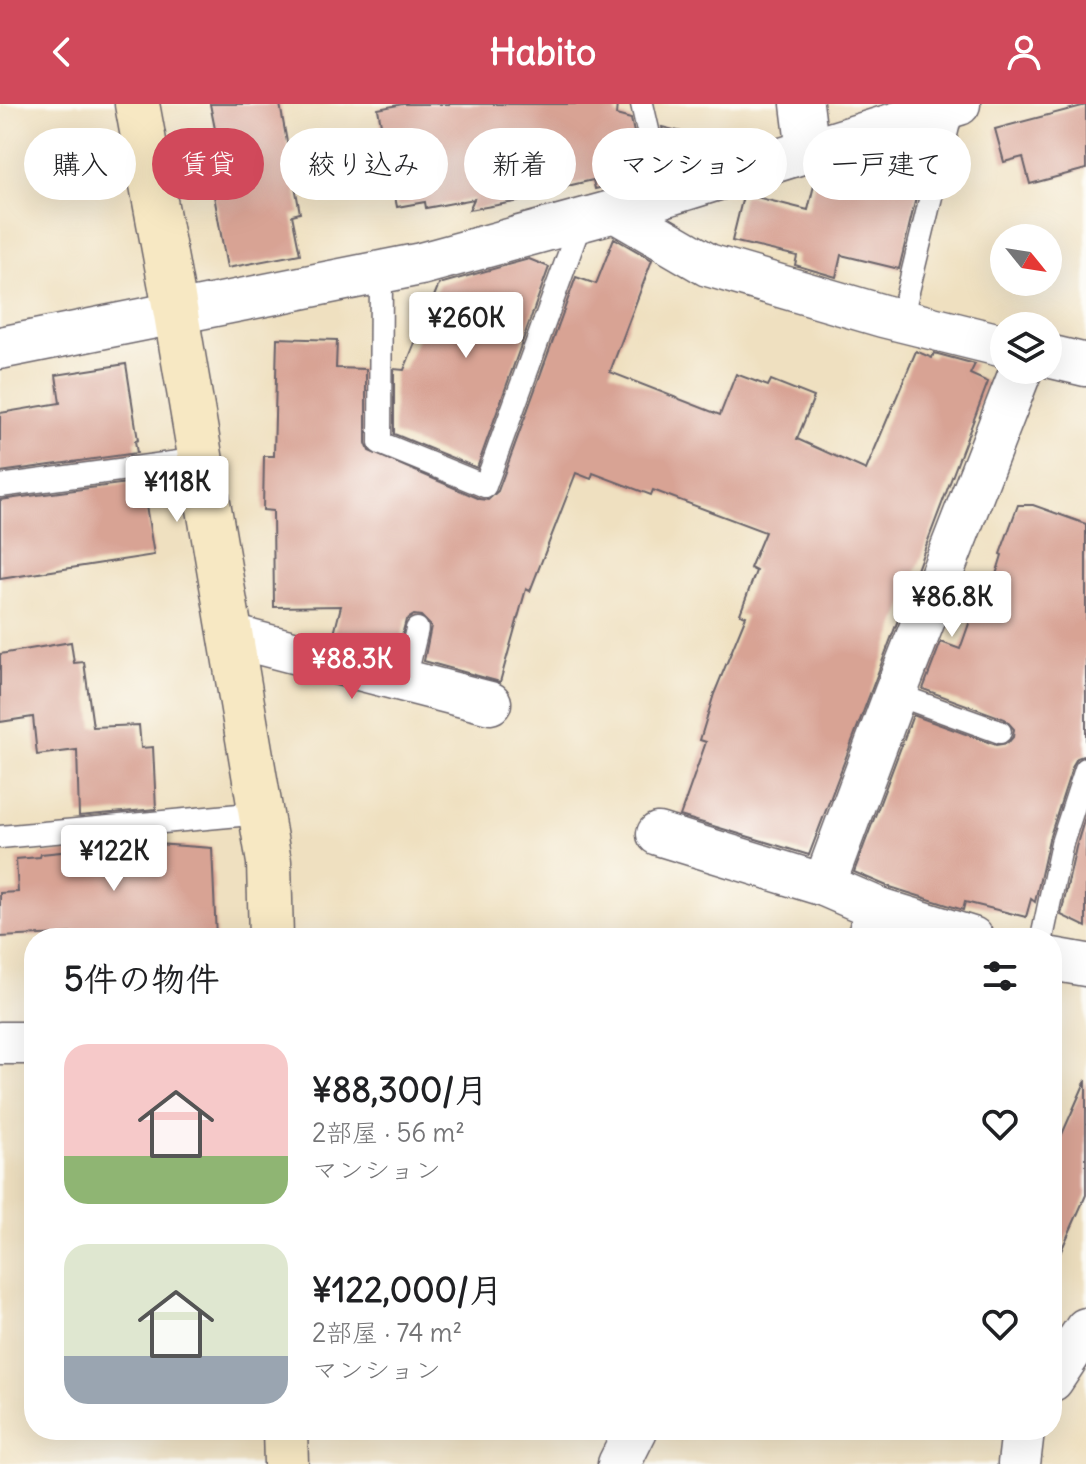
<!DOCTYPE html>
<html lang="ja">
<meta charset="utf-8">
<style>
:root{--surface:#fff;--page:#f2f2f2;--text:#202124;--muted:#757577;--accent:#d1495b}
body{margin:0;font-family:Delius,"Klee One",sans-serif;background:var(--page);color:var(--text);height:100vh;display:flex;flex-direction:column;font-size:30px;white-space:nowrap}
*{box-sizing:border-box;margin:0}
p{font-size:26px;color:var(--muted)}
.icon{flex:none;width:44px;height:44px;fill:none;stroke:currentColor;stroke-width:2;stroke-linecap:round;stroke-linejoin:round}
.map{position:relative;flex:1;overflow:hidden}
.sheet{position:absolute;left:24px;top:824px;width:1038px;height:512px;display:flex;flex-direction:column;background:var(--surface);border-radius:32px;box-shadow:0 8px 32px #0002}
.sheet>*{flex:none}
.hud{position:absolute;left:24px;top:24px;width:1038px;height:72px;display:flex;gap:16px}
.needle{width:52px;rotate:120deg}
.fabs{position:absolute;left:990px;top:120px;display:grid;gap:16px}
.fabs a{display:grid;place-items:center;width:72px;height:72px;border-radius:50%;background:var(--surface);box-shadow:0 8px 32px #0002;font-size:40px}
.price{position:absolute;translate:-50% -68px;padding:0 18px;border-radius:8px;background:#fff;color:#222;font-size:26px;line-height:52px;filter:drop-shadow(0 2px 4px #0008)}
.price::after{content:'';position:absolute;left:50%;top:48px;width:24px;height:18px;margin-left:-12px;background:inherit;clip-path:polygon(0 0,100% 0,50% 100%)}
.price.current{background:var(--accent);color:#fff}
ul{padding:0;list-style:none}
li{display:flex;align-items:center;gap:24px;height:200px;padding:0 40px}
li span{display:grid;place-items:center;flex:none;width:224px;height:160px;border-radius:24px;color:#555}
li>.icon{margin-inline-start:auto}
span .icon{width:96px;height:96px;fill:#fffc;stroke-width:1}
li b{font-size:34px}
h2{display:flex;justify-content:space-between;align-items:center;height:96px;padding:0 40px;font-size:34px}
.tag{padding:0 28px;border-radius:36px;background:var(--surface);box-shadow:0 8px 32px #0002;font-size:28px;line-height:72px}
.tag.current{background:var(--accent);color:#fff}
header{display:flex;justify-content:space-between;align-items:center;height:104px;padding:0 40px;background:var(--accent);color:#fff;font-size:36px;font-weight:800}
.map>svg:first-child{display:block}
.building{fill:#d8a394}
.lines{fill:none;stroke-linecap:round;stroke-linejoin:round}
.lane-casing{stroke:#6a646a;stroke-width:25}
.street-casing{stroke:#6a646a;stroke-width:45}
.secondary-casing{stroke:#6a646a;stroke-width:47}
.lane{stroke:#fff;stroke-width:22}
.street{stroke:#fff;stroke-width:42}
.secondary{stroke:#f7e8c3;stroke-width:44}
</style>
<header><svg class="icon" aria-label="back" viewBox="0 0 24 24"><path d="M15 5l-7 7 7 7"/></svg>Habito<svg class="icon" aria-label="person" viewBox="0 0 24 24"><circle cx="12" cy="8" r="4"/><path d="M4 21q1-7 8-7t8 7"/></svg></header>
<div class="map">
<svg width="1086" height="1360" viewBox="0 0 1086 1360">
<rect width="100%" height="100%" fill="#fdfcf7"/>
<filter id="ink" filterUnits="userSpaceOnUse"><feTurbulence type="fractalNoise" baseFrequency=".0125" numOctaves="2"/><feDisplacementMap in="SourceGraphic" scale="16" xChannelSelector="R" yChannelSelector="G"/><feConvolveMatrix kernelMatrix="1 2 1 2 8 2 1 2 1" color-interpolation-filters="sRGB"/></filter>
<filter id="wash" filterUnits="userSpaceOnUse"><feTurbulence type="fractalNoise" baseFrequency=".006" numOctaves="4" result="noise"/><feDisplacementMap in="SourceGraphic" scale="32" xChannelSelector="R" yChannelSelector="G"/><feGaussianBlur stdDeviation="1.8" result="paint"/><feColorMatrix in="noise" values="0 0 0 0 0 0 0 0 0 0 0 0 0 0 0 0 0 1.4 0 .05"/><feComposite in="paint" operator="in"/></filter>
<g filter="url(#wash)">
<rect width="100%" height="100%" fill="#efe0c0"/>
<g id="blocks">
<g class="building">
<path d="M210,0H280L300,109L292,111L300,150L227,164L206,47L219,45Z"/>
<path d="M403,0H617L616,11L631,15L642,65L631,67L633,76L595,85L593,76L520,93L521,97L469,106L474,95L426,104L425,98L397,103L378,5Z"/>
<path d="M1086,1V65L1030,80L1023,53L1004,58L995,25Z"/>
<path d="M662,23L741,43L670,59Z"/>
<path d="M888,56L923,64L899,165L841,151L836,173L795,161L797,152L732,137L743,92L748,91L808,106L817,69L831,65L882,78Z"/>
<path d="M614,134L652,156L610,268L720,311L736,270L768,282L771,276L814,293L797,335L866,366L916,247L932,254L934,249L975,260L970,270L988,278L809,751L680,712L706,638L700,636L714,590L746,512L740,510L756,467L750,464L765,428L653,386L651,391L593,369L591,375L576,369L530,487L526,485L500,578L424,557L431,522L421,512L414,511L406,516L397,550L337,535L338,532L334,530L341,502L274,503L273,407L263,406L264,352H274L277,234L337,236L336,264L366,265V339L369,347L480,395L488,396L498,387L576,173L596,180Z"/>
<path d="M529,155L549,163L477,364L394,330V265L404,266L439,180Z"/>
<path d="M126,260L138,336L135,337L137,349L0,368V309L60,299L56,271Z"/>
<path d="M142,377L154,451L0,475V396Z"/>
<path d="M1018,401H1033L1086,420V651L1077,654L1073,661L1049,735L1035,798L1031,795L1026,813L965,798L963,806L887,782L854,768L913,611L996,641L1008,639L1013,633L1014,625L1005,615L923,585L941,538L960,545L971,514L982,517L1002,451L1000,450Z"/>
<path d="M71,538L74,559L84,558L93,623L139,621L141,644L153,643L156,705L79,712L77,646L37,651L33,613L0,618V550Z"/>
<path d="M1086,710V823L1061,811L1076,743Z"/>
<path d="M157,733V740L212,744L216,834H80L81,829L0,833V789L18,788L16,755L40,753L41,750L81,746L80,740Z"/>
<path d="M1086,976V1091L1052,1167V1053Z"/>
</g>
</g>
</g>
<g filter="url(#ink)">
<use href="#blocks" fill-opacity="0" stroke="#6a646a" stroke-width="2"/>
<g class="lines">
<g class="lane-casing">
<g id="lane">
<path d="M642,0L663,92"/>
<path d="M381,169L380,339L485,382L581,117"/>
<path d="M901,216L953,2"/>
<path d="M0,382L201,355"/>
<path d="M405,576L417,525"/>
<path d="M895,590L1000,628"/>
<path d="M0,733L261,709"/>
<path d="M1042,834L1062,739L1086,665"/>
</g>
</g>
<g class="street-casing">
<g id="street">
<path d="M802,0L808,48"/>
<path d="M615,107L959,0"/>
<path d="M0,244L421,160L615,107L708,161L883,212L1004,242"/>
<path d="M1048,252L1086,261"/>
<path d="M231,532L490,599"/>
<path d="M658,730L824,781L879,805"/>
<path d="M824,781L895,590L1021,266"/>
<path d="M867,834L879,805L972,834"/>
<path d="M1052,855L1086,861"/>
<path d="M0,939H34"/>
<path d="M1052,1276L1086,1225"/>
<path d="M619,1360L636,1326"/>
<path d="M1019,1360L1023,1326"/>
</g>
</g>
<g class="secondary-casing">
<g id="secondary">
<path d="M137,0L176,210L269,758L271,834"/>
<path d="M285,1326L286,1360"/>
</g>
</g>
<use href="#lane" class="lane"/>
<use href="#street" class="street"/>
<use href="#secondary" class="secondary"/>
</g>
</g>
</svg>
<div class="fabs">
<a><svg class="needle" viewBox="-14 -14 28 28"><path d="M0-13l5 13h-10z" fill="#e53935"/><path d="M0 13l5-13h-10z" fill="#757577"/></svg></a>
<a><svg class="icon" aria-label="layers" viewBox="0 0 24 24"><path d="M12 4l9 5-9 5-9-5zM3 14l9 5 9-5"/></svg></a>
</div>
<b class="price" style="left:466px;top:256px">¥260K</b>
<b class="price" style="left:177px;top:420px">¥118K</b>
<b class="price" style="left:952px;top:535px">¥86.8K</b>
<b class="price current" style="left:352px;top:597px">¥88.3K</b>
<b class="price" style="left:114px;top:789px">¥122K</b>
<div class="hud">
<a class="tag">購入</a>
<a class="tag current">賃貸</a>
<a class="tag">絞り込み</a>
<a class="tag">新着</a>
<a class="tag">マンション</a>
<a class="tag">一戸建て</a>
</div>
<section class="sheet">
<h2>5件の物件<svg class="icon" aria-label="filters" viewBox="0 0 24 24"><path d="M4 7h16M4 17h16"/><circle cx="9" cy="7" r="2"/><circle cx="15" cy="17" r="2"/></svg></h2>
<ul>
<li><span style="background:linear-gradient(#f6c9c9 70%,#8fb573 0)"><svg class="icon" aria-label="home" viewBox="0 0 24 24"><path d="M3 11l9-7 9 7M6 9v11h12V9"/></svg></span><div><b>¥88,300/月</b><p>2部屋 · 56 m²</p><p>マンション</p></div><svg class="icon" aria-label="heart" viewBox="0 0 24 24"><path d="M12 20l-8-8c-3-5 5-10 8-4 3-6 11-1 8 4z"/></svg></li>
<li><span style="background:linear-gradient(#dfe7d0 70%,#9aa5b1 0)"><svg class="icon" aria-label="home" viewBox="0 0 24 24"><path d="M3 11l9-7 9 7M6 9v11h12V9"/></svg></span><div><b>¥122,000/月</b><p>2部屋 · 74 m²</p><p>マンション</p></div><svg class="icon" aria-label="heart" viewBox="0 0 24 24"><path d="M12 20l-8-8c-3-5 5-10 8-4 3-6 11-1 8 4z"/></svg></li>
</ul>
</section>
</div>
